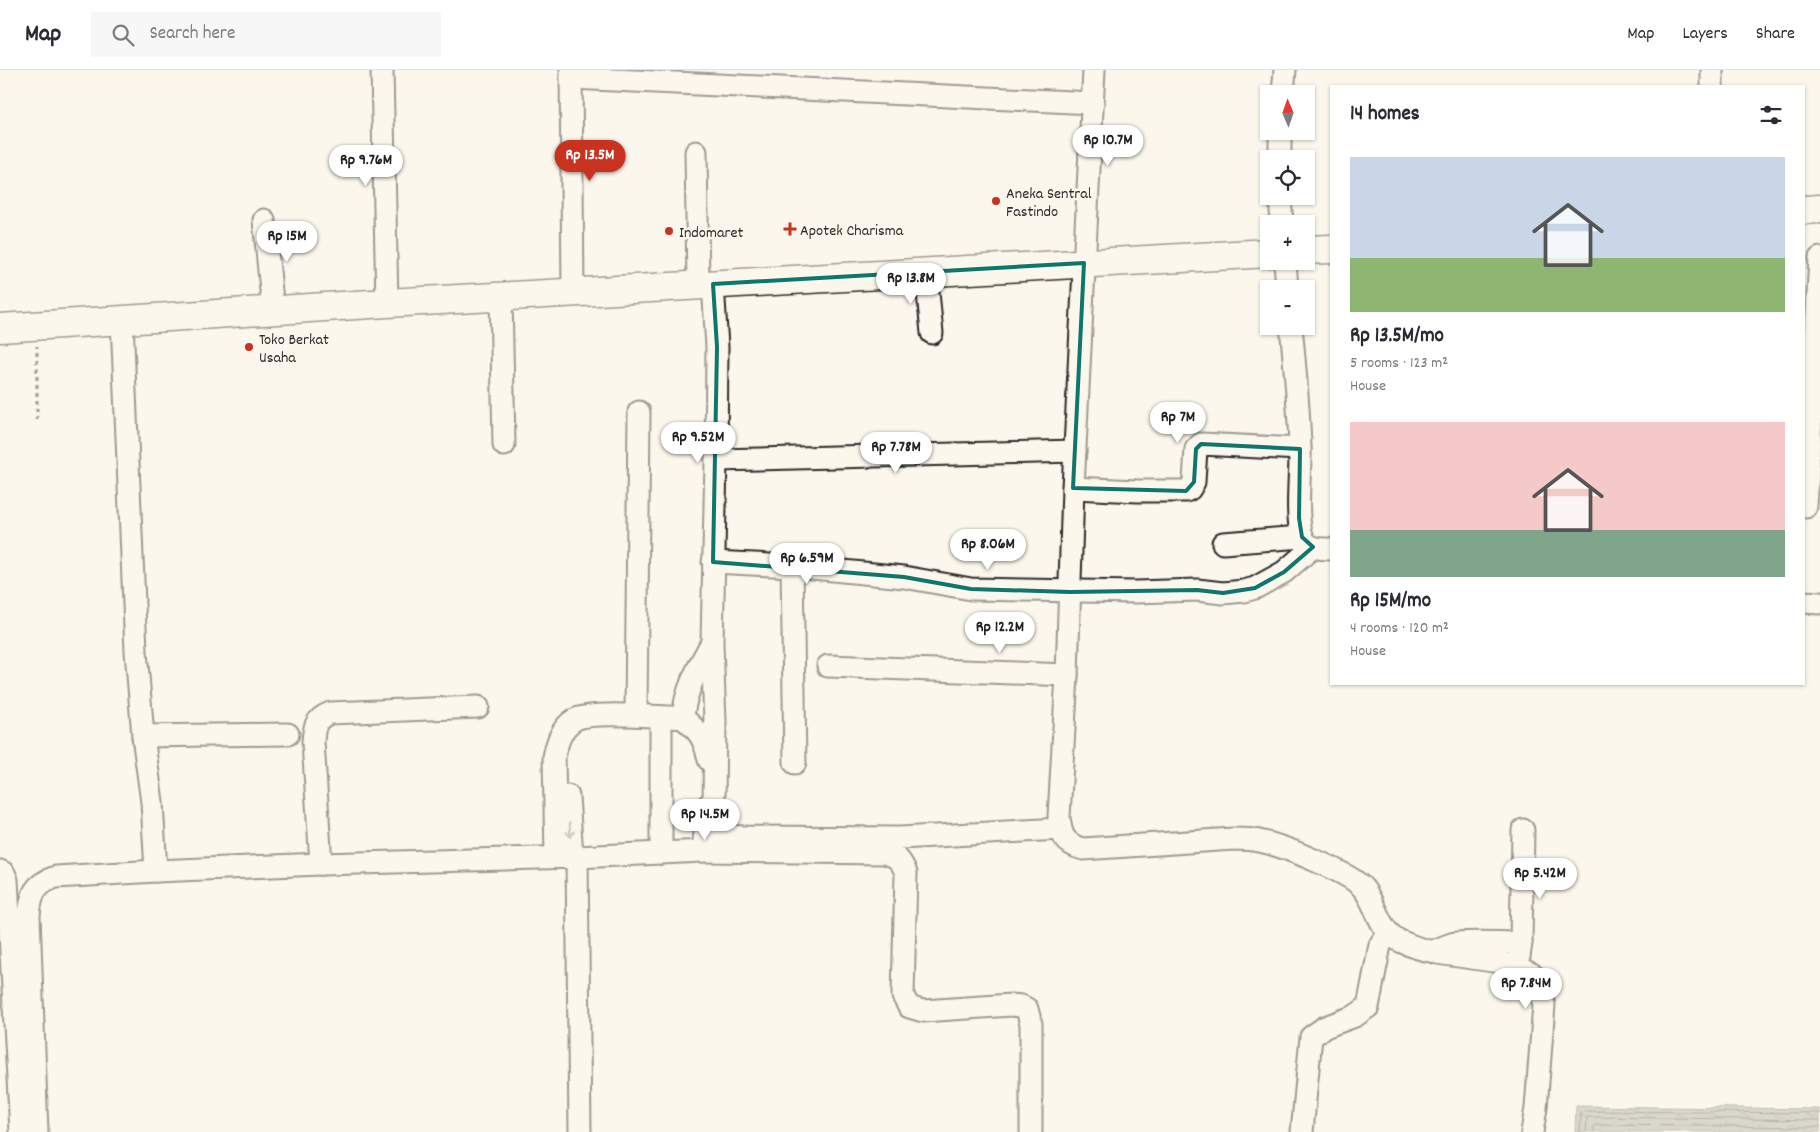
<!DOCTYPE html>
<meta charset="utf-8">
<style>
:root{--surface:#fff;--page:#f7f7f7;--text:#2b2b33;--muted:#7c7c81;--line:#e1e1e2;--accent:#c8321e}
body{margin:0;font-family:Dekko,sans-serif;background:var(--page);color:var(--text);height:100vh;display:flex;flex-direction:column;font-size:19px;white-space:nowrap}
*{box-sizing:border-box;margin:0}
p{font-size:16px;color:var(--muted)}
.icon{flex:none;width:28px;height:28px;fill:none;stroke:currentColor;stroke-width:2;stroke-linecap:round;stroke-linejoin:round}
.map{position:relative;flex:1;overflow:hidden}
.sheet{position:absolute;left:1330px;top:15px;width:475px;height:600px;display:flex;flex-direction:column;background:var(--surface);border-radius:0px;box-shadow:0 1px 4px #0004}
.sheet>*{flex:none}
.needle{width:32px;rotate:358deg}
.tools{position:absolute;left:1260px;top:15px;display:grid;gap:10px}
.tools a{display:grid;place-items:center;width:55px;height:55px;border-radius:0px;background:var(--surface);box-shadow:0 1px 4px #0004;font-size:25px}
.price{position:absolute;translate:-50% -42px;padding:0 11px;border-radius:18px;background:#fff;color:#222;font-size:16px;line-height:32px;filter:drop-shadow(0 1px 2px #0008)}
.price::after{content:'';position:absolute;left:50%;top:30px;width:15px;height:11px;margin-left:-8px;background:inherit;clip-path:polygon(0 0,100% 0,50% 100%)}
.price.current{background:var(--accent);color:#fff}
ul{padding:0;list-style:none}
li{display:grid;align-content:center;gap:10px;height:265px;padding:0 20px}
li span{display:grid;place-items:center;height:155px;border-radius:0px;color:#555}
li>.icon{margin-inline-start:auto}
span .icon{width:90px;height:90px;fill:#fffc;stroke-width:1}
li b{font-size:21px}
h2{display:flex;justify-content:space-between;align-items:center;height:60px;padding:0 20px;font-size:21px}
header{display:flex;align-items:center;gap:30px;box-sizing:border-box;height:70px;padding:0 25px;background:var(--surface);border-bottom:1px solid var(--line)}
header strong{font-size:24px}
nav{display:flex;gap:28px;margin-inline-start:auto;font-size:18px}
.search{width:350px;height:45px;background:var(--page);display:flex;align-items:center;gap:12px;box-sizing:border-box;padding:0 18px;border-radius:0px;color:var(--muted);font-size:19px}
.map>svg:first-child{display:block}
.water{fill:url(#water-ripples);stroke:#7b7a75}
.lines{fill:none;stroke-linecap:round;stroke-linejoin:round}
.shore{stroke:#61605d;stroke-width:1}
.minor-casing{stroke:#2b2b2b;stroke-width:25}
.highway-casing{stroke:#2b2b2b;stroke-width:31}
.path{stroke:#2b2b2b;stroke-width:3;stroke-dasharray:4 4;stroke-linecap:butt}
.minor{stroke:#fbf7ec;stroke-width:21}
.highway{stroke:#fbf7ec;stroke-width:28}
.oneway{stroke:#93918c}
.marked{fill:none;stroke:#0f766e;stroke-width:4;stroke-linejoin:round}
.poi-dot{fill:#c8321e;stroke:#fbf7ec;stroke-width:2}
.labels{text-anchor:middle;stroke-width:5;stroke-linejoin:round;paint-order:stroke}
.poi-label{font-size:16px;fill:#2b2b2b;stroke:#fbf7ec;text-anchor:start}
</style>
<header>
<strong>Map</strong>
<div class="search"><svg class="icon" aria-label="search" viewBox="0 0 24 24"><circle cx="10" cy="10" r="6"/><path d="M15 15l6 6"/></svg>Search here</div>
<nav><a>Map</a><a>Layers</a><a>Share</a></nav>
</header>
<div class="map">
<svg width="1820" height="1062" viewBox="0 0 1820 1062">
<defs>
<pattern id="water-ripples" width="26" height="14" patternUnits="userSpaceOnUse" patternTransform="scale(1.25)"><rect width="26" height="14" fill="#b1afa7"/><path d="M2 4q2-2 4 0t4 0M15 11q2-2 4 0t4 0" fill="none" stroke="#908f88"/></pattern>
</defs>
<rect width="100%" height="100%" fill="#fbf7ec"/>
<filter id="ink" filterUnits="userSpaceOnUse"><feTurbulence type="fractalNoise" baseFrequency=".02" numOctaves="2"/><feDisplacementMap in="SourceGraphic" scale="10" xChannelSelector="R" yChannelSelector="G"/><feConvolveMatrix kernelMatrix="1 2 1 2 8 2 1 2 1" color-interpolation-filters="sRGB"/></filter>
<g filter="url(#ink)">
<path class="water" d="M1576,1036L1820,1039V1062H1575Z"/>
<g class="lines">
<g class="shore">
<path d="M1580,1062L1581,1043L1583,1041L1820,1043"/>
<path d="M1586,1062L1587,1049L1589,1047L1820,1050"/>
<path d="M1594,1062V1056L1596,1055L1820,1057"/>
</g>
<g class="minor-casing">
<g id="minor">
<path d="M382,0L387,233"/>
<path d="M571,0L573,223"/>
<path d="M1094,0L1073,418L1067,605L1059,747C1061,765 1064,774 1083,779L1233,769C1242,769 1251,769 1259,771C1281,775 1349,802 1363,818C1378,836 1378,862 1402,872C1410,875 1423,881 1431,881C1437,881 1448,874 1456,873C1478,871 1500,873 1521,873"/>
<path d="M571,8L1093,33"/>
<path d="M1712,16V0"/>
<path d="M1283,24L1285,0"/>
<path d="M696,82L698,215"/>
<path d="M1280,89V61"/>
<path d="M1280,126L1282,154"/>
<path d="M264,150L273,241"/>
<path d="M1285,191L1287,219"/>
<path d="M926,202L932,263"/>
<path d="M713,214L717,277L716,390L712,574L715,652L714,734L715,751L720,762L730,766L743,767L900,768L1060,759"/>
<path d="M501,227L504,375"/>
<path d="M122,250L136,581L143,666L288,664"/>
<path d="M1291,256C1295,297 1299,338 1300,378C1301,401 1294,452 1304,470C1309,479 1322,479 1331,479"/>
<path d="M716,390L1075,381"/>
<path d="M1073,418L1138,421H1186L1190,419L1194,412L1196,379L1201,374L1300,379"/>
<path d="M1806,437L1820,188"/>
<path d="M1223,473L1302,467"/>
<path d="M713,492L792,496L904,507L971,519L1136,522L1197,520L1223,523L1244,521L1255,518L1284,502L1313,477"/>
<path d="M792,496L795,693"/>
<path d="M1804,532L1820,533"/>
<path d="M828,596L1067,605"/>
<path d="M478,637L330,643C315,649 314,657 313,672L321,794L577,787L580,1062"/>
<path d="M636,645L639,342"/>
<path d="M143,666L152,732L156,801"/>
<path d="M709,690C704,668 700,662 683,648C685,620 698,598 711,574"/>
<path d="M568,726L572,787"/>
<path d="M708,735L703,781L884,783C897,786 901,790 906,803L903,926L909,937L923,941L1011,935L1021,936L1027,939L1031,954V1062"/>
<path d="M661,783V647"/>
<path d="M556,787L554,687C557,673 561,658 574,650C591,640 661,647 683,648"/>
<path d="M577,787L703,781"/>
<path d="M0,801L4,803L7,810L21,1062"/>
<path d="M1437,883L1500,892L1518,898L1532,904L1539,914L1544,935L1536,1038L1532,1062"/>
<path d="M1519,887L1521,873L1523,760"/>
<path d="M37,1062L29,846C31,824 34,814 56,807L156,801L321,794"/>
<path d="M1302,1062L1311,967L1325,957L1355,946L1368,937L1380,875L1388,863"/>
</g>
</g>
<g class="highway-casing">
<g id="highway">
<path d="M1804,140L1820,139"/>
<path d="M1306,180L1331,179"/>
<path d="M0,258L387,233L1269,183"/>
</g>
</g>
<path class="path" d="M37,350V276"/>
<use href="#minor" class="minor"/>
<use href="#highway" class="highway"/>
</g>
<defs><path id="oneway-shaft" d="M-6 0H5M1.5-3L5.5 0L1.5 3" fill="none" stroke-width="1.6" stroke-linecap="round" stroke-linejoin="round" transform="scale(1.25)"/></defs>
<use class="oneway" href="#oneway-shaft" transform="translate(570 760) rotate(87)"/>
</g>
<path d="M0 0H1820V1062H0ZM1084,193L1073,418L1186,421L1194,412L1196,379L1201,374L1300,379L1299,448L1302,467L1313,477L1284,502L1255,518L1223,523L1197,520L1070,522L971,519L904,507L713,492L717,277L713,214Z" fill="#fbf7ec" fill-opacity=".55" fill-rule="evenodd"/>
<path class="marked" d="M1084,193L1073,418L1186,421L1194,412L1196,379L1201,374L1300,379L1299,448L1302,467L1313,477L1284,502L1255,518L1223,523L1197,520L1070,522L971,519L904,507L713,492L717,277L713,214Z"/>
<g class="poi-dot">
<circle cx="996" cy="131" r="5"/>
<path d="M787.5 151.5h5v5h5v5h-5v5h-5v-5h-5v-5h5z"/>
<circle cx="669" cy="161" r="5"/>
<circle cx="249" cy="277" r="5"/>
</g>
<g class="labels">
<g class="poi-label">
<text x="1006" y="128">Aneka Sentral<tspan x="1006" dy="18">Fastindo</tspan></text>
<text x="800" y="165">Apotek Charisma</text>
<text x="679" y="167">Indomaret</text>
<text x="259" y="274">Toko Berkat<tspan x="259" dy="18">Usaha</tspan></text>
</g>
</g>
</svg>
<div class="tools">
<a><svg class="needle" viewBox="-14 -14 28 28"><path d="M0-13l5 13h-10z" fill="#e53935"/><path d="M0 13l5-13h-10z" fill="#7c7c81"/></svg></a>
<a><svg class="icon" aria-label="locate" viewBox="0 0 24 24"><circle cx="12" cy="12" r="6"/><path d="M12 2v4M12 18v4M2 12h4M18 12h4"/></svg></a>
<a>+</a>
<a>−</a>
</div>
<b class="price" style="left:1108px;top:97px">Rp 10.7M</b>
<b class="price current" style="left:590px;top:112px">Rp 13.5M</b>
<b class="price" style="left:366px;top:117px">Rp 9.76M</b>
<b class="price" style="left:287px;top:193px">Rp 15M</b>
<b class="price" style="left:911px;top:235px">Rp 13.8M</b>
<b class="price" style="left:1178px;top:374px">Rp 7M</b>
<b class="price" style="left:698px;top:394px">Rp 9.52M</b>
<b class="price" style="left:896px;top:404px">Rp 7.78M</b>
<b class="price" style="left:988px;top:501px">Rp 8.06M</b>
<b class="price" style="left:807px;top:515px">Rp 6.59M</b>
<b class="price" style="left:1000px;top:584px">Rp 12.2M</b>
<b class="price" style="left:705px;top:771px">Rp 14.5M</b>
<b class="price" style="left:1540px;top:830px">Rp 5.42M</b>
<b class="price" style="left:1526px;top:940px">Rp 7.84M</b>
<section class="sheet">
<h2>14 homes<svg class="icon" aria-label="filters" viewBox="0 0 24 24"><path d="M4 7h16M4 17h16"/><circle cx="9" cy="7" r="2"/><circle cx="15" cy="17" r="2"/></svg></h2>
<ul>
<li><span style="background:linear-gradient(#c9d6e8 65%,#8fb573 0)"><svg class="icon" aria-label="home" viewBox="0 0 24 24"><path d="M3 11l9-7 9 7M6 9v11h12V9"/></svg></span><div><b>Rp 13.5M/mo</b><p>5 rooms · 123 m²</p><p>House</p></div></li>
<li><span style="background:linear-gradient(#f6c9c9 70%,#7fa58c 0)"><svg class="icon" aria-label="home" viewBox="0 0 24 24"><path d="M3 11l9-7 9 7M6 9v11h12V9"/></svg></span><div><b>Rp 15M/mo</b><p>4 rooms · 120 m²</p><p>House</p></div></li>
</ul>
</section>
</div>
